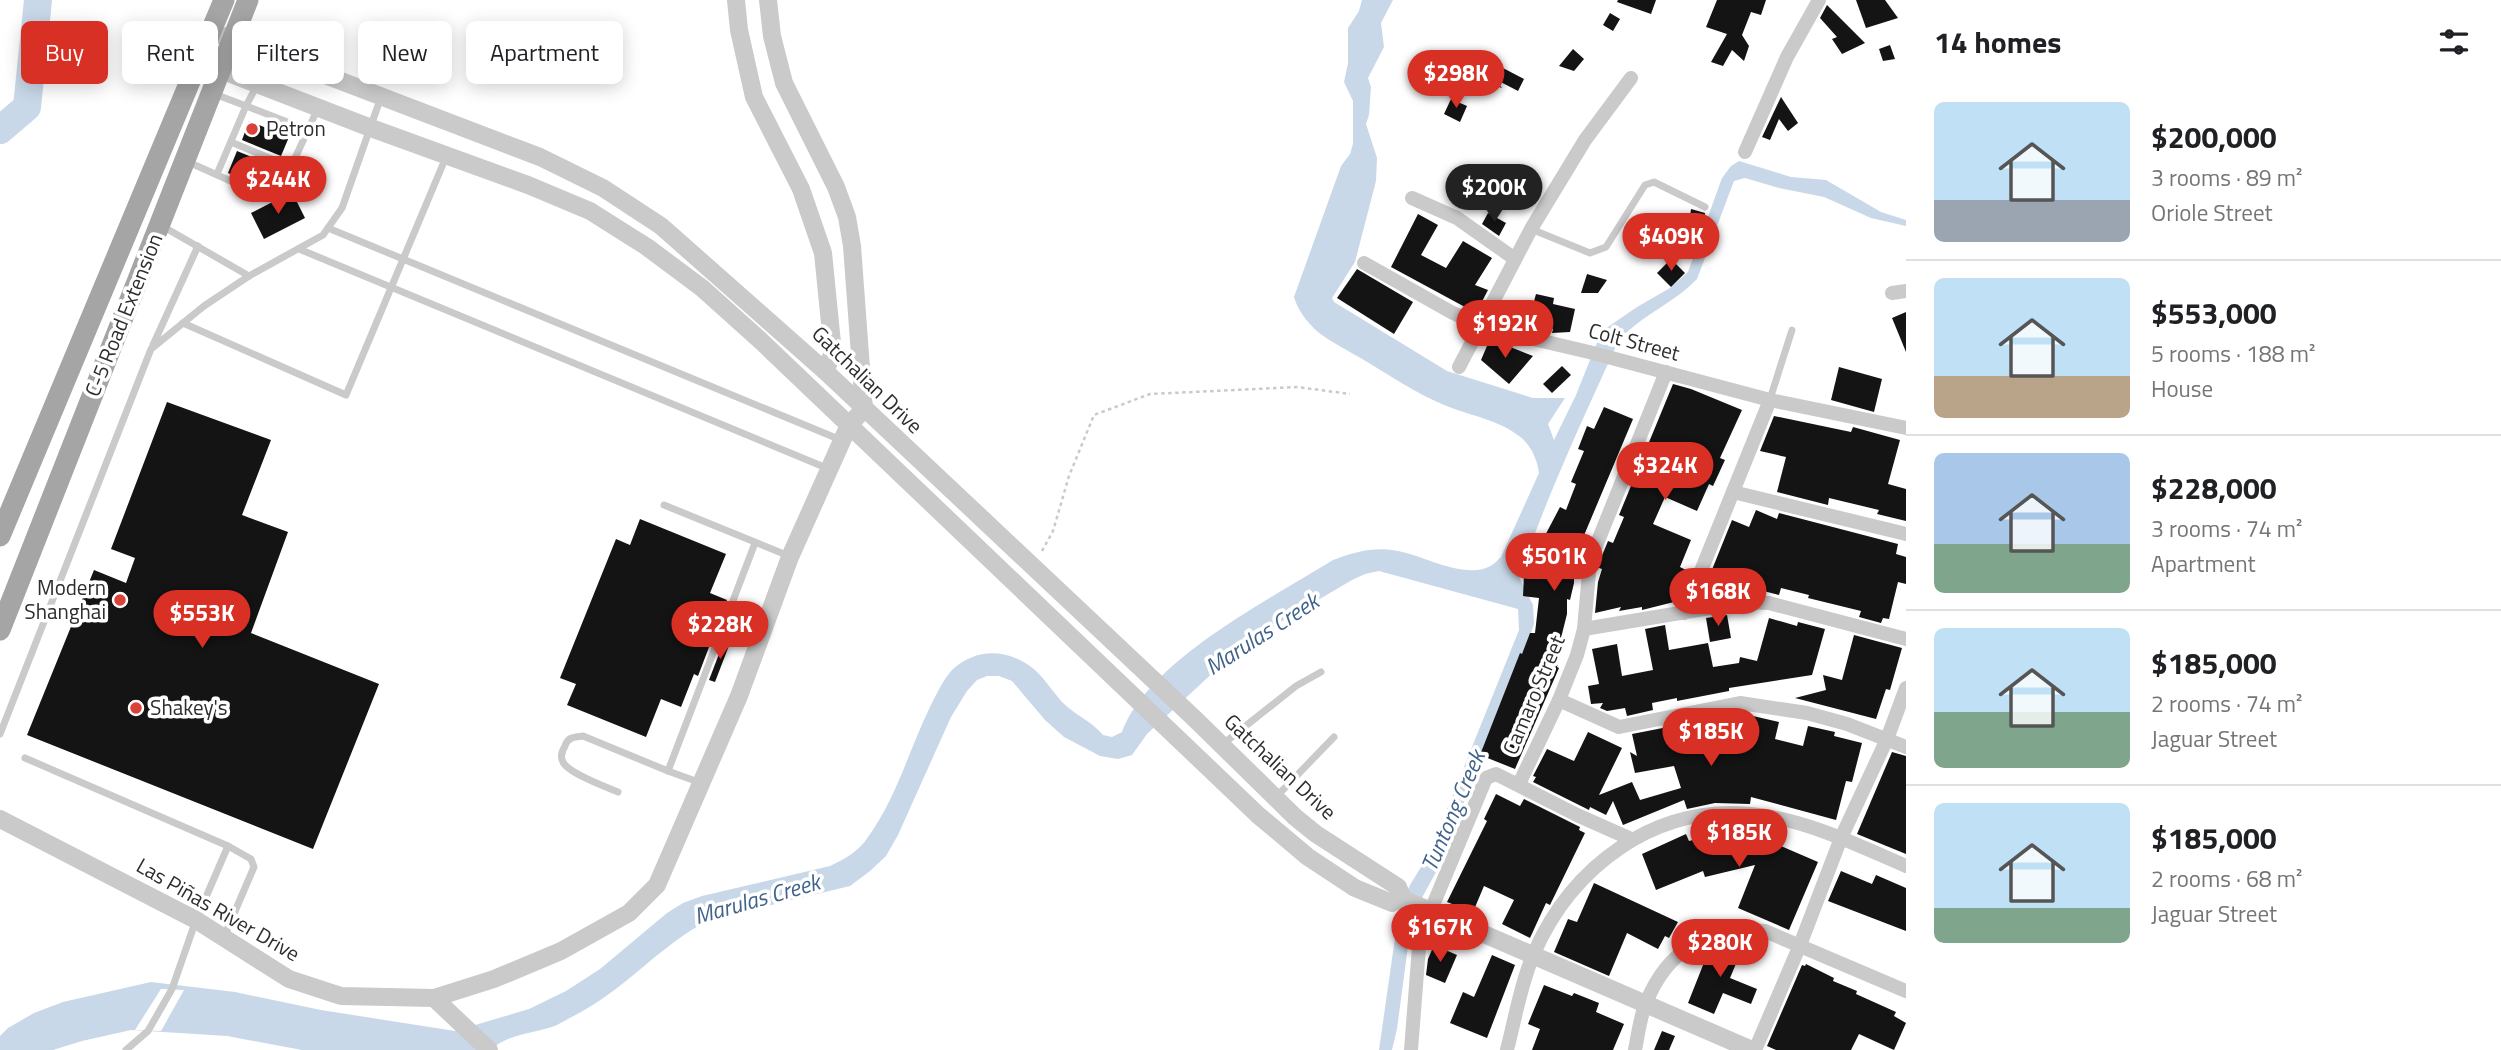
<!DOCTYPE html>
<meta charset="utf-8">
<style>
:root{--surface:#fff;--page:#f2f2f2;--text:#202124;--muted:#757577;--line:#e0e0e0;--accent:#d93025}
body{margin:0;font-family:"Titillium Web",sans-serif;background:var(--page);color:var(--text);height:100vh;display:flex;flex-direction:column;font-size:26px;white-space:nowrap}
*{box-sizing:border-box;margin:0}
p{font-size:23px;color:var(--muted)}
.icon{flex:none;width:38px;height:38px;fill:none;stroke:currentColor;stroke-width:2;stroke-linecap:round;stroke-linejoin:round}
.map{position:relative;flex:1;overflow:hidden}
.sheet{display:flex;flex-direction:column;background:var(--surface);width:595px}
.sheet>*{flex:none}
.hud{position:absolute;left:21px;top:21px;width:665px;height:63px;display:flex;gap:14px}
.price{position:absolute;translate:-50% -60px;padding:0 16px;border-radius:24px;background:var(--accent);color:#fff;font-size:23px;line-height:46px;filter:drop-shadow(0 2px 4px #0008)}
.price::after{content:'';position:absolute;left:50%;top:42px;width:21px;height:16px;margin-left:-10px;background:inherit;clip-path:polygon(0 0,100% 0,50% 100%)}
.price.current{background:#222;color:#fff}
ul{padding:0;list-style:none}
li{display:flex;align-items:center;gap:21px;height:175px;padding:0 28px}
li+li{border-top:2px solid var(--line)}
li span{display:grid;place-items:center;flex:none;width:196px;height:140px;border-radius:10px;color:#555}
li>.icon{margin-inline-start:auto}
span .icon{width:84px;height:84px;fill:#fffc;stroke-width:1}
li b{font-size:30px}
h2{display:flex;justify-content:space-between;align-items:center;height:84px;padding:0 28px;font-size:30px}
.tag{padding:0 24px;border-radius:10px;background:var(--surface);box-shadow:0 4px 18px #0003;font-size:24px;line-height:63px}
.tag.current{background:var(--accent);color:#fff}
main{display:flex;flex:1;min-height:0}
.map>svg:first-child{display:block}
.water{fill:#c8d8e8}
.pier{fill:#fff}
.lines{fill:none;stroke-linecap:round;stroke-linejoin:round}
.river{stroke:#c8d8e8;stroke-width:28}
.building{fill:#141414}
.path{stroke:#cacaca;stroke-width:2.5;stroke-dasharray:3.5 3.5;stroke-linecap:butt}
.service{stroke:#cacaca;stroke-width:7}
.minor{stroke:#cacaca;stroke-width:14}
.tertiary{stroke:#cacaca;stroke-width:18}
.primary{stroke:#a5a5a5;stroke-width:21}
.poi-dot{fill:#d94239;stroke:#fff;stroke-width:2.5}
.labels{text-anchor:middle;stroke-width:7;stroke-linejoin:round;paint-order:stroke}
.poi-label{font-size:21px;fill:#2d2d2d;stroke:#fff;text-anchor:start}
.street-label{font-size:21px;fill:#2d2d2d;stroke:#fff}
.water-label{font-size:23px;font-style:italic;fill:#416389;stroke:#fff}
</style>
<main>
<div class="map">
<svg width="1906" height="1050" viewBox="0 0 1906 1050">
<rect width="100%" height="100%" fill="#fff"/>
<path class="water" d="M1362,0H1393L1381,23L1384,47L1368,78L1371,87L1369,115L1366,124L1377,158L1376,181L1355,262L1332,298L1334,302L1447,371L1533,398H1565L1548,424L1554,440L1576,395L1596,345L1605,329L1637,307L1670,288L1688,272L1722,178L1731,166L1739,161L1791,177L1826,180L1881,212L1906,220V226L1871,218L1824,197L1779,188L1745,178L1734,181L1697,279C1674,303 1642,315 1619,340C1583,418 1547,496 1519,577L1533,605L1534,624L1493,742L1464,802L1453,841L1412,916L1397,1029L1392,1050H1379L1399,910L1410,885L1429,854L1519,630L1518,609L1379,571L1365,574L1352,580L1274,626L1219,667L1147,734L1132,755L1118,759L1100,756L1064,737L1045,720L1012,681L999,676H987L977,680L967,691L951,717L898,835L886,856L870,871L850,886L709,920C662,944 627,987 581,1012C573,1016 565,1021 557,1025C535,1034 508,1033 491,1050H302L227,1036L131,1030L82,1041L53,1050H0V1036L8,1028L34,1013L63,1002L151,982L235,992L321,1010L455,1031L529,1009L566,991L600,969L667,913L683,903L702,896L830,866C845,859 859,851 868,837C896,799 909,750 930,707C936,695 943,680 952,670C975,649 1004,648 1030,666C1042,674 1052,691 1062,702C1076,716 1089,719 1103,735L1112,737L1122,732C1149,660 1269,600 1333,560C1354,552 1375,546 1398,551C1424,556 1455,575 1483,569C1491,567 1496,562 1501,557L1539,473C1537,459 1531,445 1519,436C1499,420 1468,415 1444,405C1416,393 1390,376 1364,360C1349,351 1332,343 1318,332C1307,322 1298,311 1294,297L1341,166L1350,154L1353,144V101L1344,82L1348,63V28L1359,11Z"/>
<path class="pier" d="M161,989L184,990L161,1031L135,1030Z"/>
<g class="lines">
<path class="river" d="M0,130L27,107L38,0"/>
</g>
<g class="building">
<path d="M1618,0H1656L1651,14L1617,2Z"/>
<path d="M1717,0H1766L1761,15L1751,12L1742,35L1749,46L1744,61L1732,50L1723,66L1711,62L1727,34L1706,27Z"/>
<path d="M1856,0H1885L1898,18L1866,28Z"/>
<path d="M1827,5L1865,43L1842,54L1832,39L1837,37L1820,18Z"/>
<path d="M1610,13L1620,19L1613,31L1603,25Z"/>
<path d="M1890,45L1895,59L1883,61L1879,49Z"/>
<path d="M1573,49L1584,59L1574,71L1559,66Z"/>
<path d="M1466,50L1488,73L1501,67L1524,79L1518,91L1493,78L1502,88L1464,75L1453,63Z"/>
<path d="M1781,97L1798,123L1788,131L1779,119L1770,140L1762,137Z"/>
<path d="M1451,99L1467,106L1460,122L1444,114Z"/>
<path d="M249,121L289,137L281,156L242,140Z"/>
<path d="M237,151L276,167L268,188H264L228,173Z"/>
<path d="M1470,178L1487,187L1480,201H1459Z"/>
<path d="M292,192L305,218L264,239L251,213Z"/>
<path d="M1691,209L1705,213L1703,228L1689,226Z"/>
<path d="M1488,213L1506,223L1499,236L1482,224Z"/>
<path d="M1418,214L1438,225L1421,255L1446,268L1463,241L1492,258L1475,285L1488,290L1476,313L1391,267Z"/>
<path d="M1671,259L1685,273L1671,287L1657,273Z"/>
<path d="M1357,269L1413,302L1394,334L1337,298Z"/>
<path d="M1587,274L1607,280L1598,293H1581Z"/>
<path d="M1536,294L1554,298L1553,304L1575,309L1570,332L1552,333L1553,329L1528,323Z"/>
<path d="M1906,312V352L1892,318Z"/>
<path d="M1490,339L1533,356L1509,384L1481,360Z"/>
<path d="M1562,366L1571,375L1552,393L1543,384Z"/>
<path d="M1839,367L1882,379L1874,412L1831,400Z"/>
<path d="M1673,384L1691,389L1742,410L1720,458L1725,460L1713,486L1709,484L1697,511L1665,497L1653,524L1691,540L1680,567L1690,572L1678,601L1642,610V607L1619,611L1621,607L1595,613L1598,582L1602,569L1599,568V563L1608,541L1613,543L1624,517L1619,515Z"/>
<path d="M167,402L271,440L242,515L288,532L251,633L379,684L313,849L27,735L94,570L126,583L135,558L111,549Z"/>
<path d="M1604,407L1633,419L1569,571L1574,573V583L1570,600L1567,599V614L1557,654L1561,655L1557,667L1559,668L1515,769L1480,755L1520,653L1522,654L1530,633H1535L1539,598L1523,596L1524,575H1541L1542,569L1545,570L1551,548L1540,545L1560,507L1566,510L1576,484L1571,482L1584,451L1578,449L1587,426L1594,429Z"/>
<path d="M1774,416L1851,432L1853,427L1900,440L1888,484L1906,489V521L1877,514L1879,510L1829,498L1828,505L1777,492L1786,457L1760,451Z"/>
<path d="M1756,510L1777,519L1779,513L1898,544L1896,554L1906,557V584L1898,582L1889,619L1883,618L1881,623L1859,617L1861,611L1808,598L1809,595L1781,588L1779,595L1752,588L1703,599L1701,597L1732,520L1749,527Z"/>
<path d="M640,519L726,554L710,593L727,600L698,676L694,674L681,707L661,699L646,737L567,705L576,684L560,678L616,539L630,545Z"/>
<path d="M1727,615L1731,638L1710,642L1706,618Z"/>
<path d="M1769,618L1797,626L1798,622L1825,629L1812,675L1729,688V691L1677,701V698L1652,703L1653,710L1627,716L1625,708L1607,711L1600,708L1603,703L1591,704L1588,686L1599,684L1592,649L1617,644L1622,676L1653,670L1645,629L1665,625L1669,650L1708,643L1713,667L1739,663L1740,657L1757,661Z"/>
<path d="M1854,635L1902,648L1890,690L1886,689L1876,719L1795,698L1826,690L1823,675L1842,680Z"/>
<path d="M724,641L730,643L715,682L709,680Z"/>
<path d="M1740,713L1779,722L1775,739L1803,746L1808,726L1835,732L1834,736L1862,743L1852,782L1846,781L1836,820L1751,797L1750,804L1715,803L1687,809L1684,800L1623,825L1613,801L1606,815L1590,807L1589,810L1533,782L1536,777L1533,776L1547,749L1574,761L1588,732L1622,748L1599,795L1632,782L1640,800L1681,788L1674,766L1635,773L1630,752L1637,756L1632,734Z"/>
<path d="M1892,752L1906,756V854L1857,834Z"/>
<path d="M1496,794L1520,806L1524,799L1580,827L1579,830L1585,833L1550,905L1546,903L1530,938L1502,924L1514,900L1484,886L1473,912L1447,902L1487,821L1484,819Z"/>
<path d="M1719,823L1747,824V827L1769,829L1765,839L1818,862L1789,930L1738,908L1755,865L1705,877L1703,871L1656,890L1642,854L1686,834L1689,841L1722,833Z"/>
<path d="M1841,871L1872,884L1876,875L1906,888V931L1828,901Z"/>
<path d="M1594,883L1678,922L1669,938L1665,936L1658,949L1627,933L1609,976L1554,952L1568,919L1577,922Z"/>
<path d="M1728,942H1745L1730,978L1757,989L1751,1004L1723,993L1714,1014L1688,1003L1709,950L1718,954L1722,943Z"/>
<path d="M1434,945L1457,955L1445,983L1426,975L1428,959Z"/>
<path d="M1492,955L1515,965L1487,1038L1450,1023L1463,992L1474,997Z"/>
<path d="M1806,964L1834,978L1833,981L1857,991L1856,994L1896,1012L1894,1016L1906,1023L1894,1050L1859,1034L1851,1050H1776L1767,1046L1802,965L1805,966Z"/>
<path d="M1544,985L1572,996L1574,993L1599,1003L1596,1012L1624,1024L1613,1050H1532L1540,1029L1528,1024Z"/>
<path d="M1662,1031L1675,1036L1669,1050H1654Z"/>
</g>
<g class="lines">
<path class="path" d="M1042,551L1053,531L1069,476L1094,415L1150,394L1297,387L1350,394"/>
<g class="service">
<path d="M212,93L246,106L257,85L268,54"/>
<path d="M231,142L291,167"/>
<path d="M186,161L262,195L272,193L291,167L318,108"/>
<path d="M217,174L246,106L308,130"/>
<path d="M162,226L249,276"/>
<path d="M328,228L841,440"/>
<path d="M1531,229L1590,253L1606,247L1645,185L1654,182L1705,207"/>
<path d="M299,249L829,469"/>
<path d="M183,323L346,395L446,157"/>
<path d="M153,345L198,246"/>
<path d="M1770,399L1792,330"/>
<path d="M664,505L789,556"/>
<path d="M0,734L151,349L204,306L249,276L323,235L342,208L381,97"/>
<path d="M1223,744L1296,686L1321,672"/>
<path d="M25,758L228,846L251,859L254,867L224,937"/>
<path d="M701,783L668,771L755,543"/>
<path d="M618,792C606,787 568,773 563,762C560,757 562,751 565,746C568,737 574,737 583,736L668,771"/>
<path d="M1276,797L1334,737"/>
<path d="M126,1050L148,1031L172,989L196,920L228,846"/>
</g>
<g class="minor">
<path d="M1745,152L1787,57L1819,0"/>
<path d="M1412,198L1457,218L1515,259"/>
<path d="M1364,263L1451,312L1482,327L1589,352L1770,400L1906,428"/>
<path d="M1892,293L1906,291"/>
<path d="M1459,367L1531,229L1585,140L1631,78"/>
<path d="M1733,492L1906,534"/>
<path d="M1684,613L1770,400"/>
<path d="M1584,629L1746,602L1769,603L1906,639"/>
<path d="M1559,700L1619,727L1740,703L1807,713L1847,724L1906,747"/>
<path d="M1519,784L1559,700L1577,655L1584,629L1590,561L1666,372"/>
<path d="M1411,1050L1419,947L1431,910L1486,778L1496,774L1577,815L1631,839"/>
<path d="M1507,1050C1515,1019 1521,983 1534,953C1572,867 1653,805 1751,814C1805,819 1857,845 1906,866"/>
<path d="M1635,1050C1638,1035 1640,1017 1646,1003C1667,950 1709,925 1765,931L1906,991"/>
<path d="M1755,1050L1800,945L1841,838L1887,739L1906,688"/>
</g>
<g class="tertiary">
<path d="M736,0L739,30L754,97L801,189L823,253L833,353L825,371"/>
<path d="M210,31L540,157L603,188L661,226L825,371L1195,719L1295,817L1316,834L1398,887L1403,899L1752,1050"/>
<path d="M208,65L371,128L528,185L590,211L647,247L702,288L761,341L1258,815L1308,857L1355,888L1392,903L1401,898"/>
<path d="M0,819L196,920L289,979L341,996L434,998L494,979L561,951L629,913L657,885L739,696L790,557L849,425L864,409L852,246L847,217L836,187L784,83L772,36L768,0"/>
<path d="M434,998L489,1050"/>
</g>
<g class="primary">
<path d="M0,536L224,0"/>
<path d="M0,630L248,0"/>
</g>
</g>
<g class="poi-dot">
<circle cx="252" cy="129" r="7"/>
<circle cx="120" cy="600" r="7"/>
<circle cx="136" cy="708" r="7"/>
</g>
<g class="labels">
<g class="poi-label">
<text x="266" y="136">Petron</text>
<text x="106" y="595" text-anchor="end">Modern<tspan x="106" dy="24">Shanghai</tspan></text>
<text x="150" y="715">Shakey's</text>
</g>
<g class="street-label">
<text transform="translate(124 315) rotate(-68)" y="7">C-5 Road Extension</text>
<text transform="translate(1634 342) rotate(15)" y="7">Colt Street</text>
<text transform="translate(867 380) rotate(44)" y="7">Gatchalian Drive</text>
<text transform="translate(1534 695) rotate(-67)" y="7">Camaro Street</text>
<text transform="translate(1280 767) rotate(43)" y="7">Gatchalian Drive</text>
<text transform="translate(218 910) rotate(30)" y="7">Las Piñas River Drive</text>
</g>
<g class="water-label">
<text transform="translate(1262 634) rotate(-33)" y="8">Marulas Creek</text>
<text transform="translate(1453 811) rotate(-67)" y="8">Tuntong Creek</text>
<text transform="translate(757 899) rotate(-16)" y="8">Marulas Creek</text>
</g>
</g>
</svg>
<b class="price" style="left:1456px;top:110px">$298K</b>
<b class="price" style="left:278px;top:216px">$244K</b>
<b class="price current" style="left:1494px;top:224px">$200K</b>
<b class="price" style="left:1671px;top:273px">$409K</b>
<b class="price" style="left:1505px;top:360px">$192K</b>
<b class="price" style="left:1665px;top:502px">$324K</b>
<b class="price" style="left:1554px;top:593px">$501K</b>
<b class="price" style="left:1718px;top:628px">$168K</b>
<b class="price" style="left:202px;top:650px">$553K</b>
<b class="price" style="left:720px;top:661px">$228K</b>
<b class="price" style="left:1711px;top:768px">$185K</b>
<b class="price" style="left:1739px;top:869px">$185K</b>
<b class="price" style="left:1440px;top:964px">$167K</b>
<b class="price" style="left:1720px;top:979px">$280K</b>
<div class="hud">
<a class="tag current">Buy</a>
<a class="tag">Rent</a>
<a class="tag">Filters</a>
<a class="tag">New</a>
<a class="tag">Apartment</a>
</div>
</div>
<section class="sheet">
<h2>14 homes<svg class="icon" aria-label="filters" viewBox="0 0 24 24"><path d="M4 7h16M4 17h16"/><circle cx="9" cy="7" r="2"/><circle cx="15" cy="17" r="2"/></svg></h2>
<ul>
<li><span style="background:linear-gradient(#bfe0f5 70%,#9aa5b1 0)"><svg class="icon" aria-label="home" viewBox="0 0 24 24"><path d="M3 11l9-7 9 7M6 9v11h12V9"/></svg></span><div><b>$200,000</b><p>3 rooms · 89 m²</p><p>Oriole Street</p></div></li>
<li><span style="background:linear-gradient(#bfe0f5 70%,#b9a48a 0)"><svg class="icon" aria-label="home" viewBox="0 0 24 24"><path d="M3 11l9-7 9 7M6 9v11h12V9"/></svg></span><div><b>$553,000</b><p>5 rooms · 188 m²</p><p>House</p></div></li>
<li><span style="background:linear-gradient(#a9c7e8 65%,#7fa58c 0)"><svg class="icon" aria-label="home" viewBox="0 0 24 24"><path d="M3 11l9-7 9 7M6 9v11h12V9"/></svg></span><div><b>$228,000</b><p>3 rooms · 74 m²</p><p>Apartment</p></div></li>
<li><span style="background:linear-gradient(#bfe0f5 60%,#7fa58c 0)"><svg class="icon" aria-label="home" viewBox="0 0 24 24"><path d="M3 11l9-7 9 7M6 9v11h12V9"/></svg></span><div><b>$185,000</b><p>2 rooms · 74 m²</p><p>Jaguar Street</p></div></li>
<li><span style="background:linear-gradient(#bfe0f5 75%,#7fa58c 0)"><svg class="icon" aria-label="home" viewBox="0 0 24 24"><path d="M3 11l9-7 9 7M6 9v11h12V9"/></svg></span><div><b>$185,000</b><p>2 rooms · 68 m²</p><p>Jaguar Street</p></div></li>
</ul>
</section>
</main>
